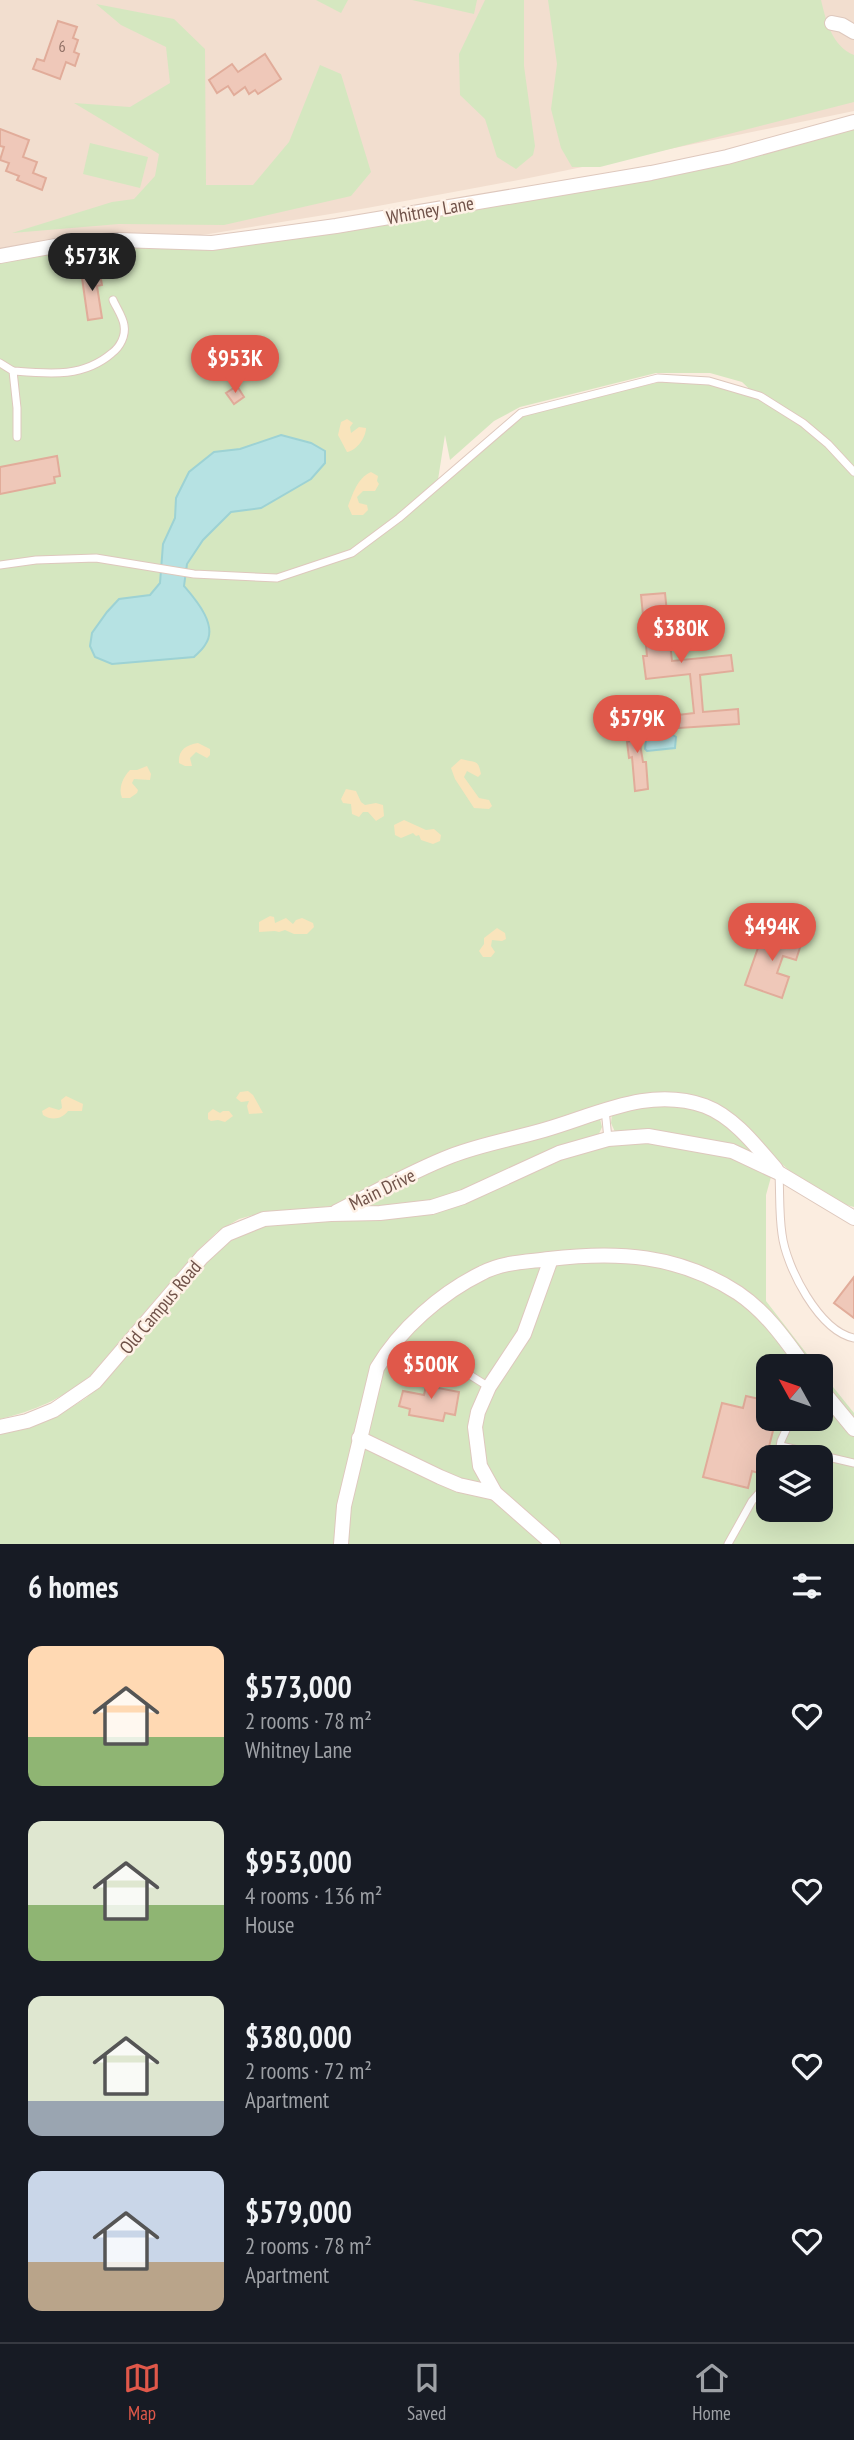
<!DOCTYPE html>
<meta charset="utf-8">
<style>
:root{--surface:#171b24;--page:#242831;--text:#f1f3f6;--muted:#9ea1a6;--line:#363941;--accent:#e0584a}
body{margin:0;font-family:"PT Sans Narrow",sans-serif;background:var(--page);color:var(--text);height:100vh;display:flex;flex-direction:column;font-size:26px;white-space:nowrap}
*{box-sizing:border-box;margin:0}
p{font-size:23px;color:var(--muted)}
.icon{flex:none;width:38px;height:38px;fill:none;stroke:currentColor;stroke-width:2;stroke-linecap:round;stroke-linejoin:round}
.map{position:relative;height:1544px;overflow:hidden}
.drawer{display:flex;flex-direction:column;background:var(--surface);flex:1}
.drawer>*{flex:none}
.needle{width:46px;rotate:310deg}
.fabs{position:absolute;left:756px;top:1354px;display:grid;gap:14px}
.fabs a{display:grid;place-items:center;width:77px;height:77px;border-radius:14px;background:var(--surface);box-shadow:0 7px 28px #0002;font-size:35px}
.price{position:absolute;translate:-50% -60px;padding:0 16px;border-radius:24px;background:var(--accent);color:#fff;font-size:23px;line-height:46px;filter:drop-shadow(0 2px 4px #0008)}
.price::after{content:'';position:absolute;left:50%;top:42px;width:21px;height:16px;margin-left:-10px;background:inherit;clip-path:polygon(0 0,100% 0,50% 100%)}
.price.on{background:#222;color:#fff}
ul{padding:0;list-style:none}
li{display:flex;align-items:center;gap:21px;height:175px;padding:0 28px}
li span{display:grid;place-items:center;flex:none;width:196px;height:140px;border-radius:14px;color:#555}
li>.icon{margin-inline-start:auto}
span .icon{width:84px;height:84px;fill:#fffc;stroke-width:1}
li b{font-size:30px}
h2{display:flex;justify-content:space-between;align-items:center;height:84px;padding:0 28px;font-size:30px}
.tabs{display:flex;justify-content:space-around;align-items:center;height:98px;border-top:2px solid var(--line);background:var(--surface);font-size:19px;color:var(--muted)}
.tabs a{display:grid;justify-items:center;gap:4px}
.tabs .on{color:var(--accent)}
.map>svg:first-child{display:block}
.residential{fill:#f2decf}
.green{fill:#d5e7c0;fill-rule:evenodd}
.sand{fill:#f9e4bc}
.water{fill:#b6e2e3;stroke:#9dd2d4;stroke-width:2}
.building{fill:#efc8b9;stroke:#e1ac9a;stroke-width:2}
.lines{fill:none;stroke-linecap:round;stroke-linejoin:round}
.lane-casing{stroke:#dec8bd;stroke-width:9}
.street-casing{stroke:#dec8bd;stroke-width:16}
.lane{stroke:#fff;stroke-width:7}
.street{stroke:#fff;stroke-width:14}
.labels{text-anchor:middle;stroke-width:5;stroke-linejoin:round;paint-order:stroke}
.number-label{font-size:16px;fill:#907065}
.street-label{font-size:19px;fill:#705249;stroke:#fef1e6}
</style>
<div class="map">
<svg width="854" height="1544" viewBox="0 0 854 1544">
<rect width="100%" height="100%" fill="#fbede0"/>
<path class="residential" d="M0,0H854V111L529,178L367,208L209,234L0,259Z"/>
<g class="green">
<path d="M316,0H348L341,13Z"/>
<path d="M412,0H477L474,14Z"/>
<path d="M485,0H524V66L535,146L533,155L516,169L497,157L485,119L460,95L459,54Z"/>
<path d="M548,0H821C826,21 832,46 854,55V102L600,167H572L561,148L551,109L557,64Z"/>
<path d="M96,4L174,19L205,49L206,185H253L289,142L320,65L341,74L371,172L351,196L224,225L119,224L12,233L112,202L134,199L155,176L159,154L74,103L130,107L170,83L166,47L121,25Z"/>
<path d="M854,125V1207L843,1204L791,1172L709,1101L678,1093L610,1103L336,1206L264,1212L239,1219L217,1232L196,1252L90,1376C62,1399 34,1411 0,1419V256L72,243H212L500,198ZM656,373H710L742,382L760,399L709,383L660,382L521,413L437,486L445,435L450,460L494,421L520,407Z"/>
<path d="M90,143L148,157L140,188L83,174Z"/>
<path d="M638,1104L706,1108L767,1163L615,1132L611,1123L612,1114Z"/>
<path d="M600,1119L602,1127L598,1136L448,1199L344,1211L467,1155Z"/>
<path d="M646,1140L726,1153L771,1177L766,1195V1301L817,1367H768V1419H821V1372L854,1413V1544H0V1433L56,1417L86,1398L101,1384L205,1263L228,1240L263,1226L382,1217L611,1142ZM768,1458H821V1510H768Z"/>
</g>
<g class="sand">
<path d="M347,419L353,423L350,427L351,433L359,427L366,428C366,438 356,451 347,452L338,435L341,422Z"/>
<path d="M371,472L378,476L377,481L379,484L375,491H363L357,497L359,503L367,505L368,510L363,515H352L348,506C353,494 357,478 371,472Z"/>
<path d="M198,743L210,749V755L207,758L196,752L190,758L192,766H185L179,763C178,750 186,745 198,743Z"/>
<path d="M461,759C476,763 478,759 481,774L478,777L467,771L464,777L479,798L489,800L492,806L489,809L474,808L455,779L451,768Z"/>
<path d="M147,766L151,774L150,780L134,779L132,783L138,790L137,793L130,798H122C118,788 123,777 130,770H137Z"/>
<path d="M346,789L356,791L361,802L365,805L376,803L383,805L384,816L376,821L368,812H363L359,817L352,814L351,804L343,803L341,799Z"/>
<path d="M404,820L426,830L434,829L441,835L440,841L433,844L421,840L419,835L416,836L413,833L401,838L395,835L394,825Z"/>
<path d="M270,916L274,917L275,923L286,918L293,924L296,920L302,918L313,923L314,927L307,934H294L285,930L279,932L275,931L259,932V922Z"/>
<path d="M497,928L505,933L506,939L502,941L492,940L491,946L495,952L491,957H483L479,951L484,944V938Z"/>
<path d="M248,1091L253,1095L263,1113L249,1114L247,1106L249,1101L241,1102L236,1098L240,1092Z"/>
<path d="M66,1096L83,1104L82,1111H68C62,1119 52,1121 43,1115L42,1111L49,1107L59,1110L62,1108L61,1100Z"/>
<path d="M213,1109L220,1113L223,1111H229L233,1116L225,1122L218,1120L211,1121L208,1119V1113Z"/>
</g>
<g class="water">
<path d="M281,435L311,443L325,451V463L311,479L261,508L231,512L203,540L187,564L184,586C196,600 219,626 205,645C202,650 197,654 194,657L112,664L95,657L90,646L92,633L107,612L119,599L150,595L160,583L163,544L175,518L176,498L189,472L214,452L240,449Z"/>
<path d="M673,735L676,737L675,748L647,751L645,749L646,739Z"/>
</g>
<g class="building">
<path d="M58,21L77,27L73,38L78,40L74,52L79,54L75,66L66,62L60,79L33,69L37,59L44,61Z"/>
<path d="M265,54L281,79L258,94L255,90L249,94L245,87L234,95L228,86L217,93L209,80L232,64L238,72Z"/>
<path d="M0,129L29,140L23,157L37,162L33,173L46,178L42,190L17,180L19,176L6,171L9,163L0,160L4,147L0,146Z"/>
<path d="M99,268L102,285L97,286L102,318L88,320L81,271Z"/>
<path d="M237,386L244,397L234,404L226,393Z"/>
<path d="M57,456L60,476L54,477L55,483L0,494V467Z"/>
<path d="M665,593L672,661L731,655L733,671L700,675L703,712L738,709L739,724L679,728L677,715L694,713L690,674L646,679L643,656H647L641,595Z"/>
<path d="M640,718L642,732H638L643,762H646L648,789L635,791L632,757L629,758L627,742L630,741L626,720Z"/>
<path d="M765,928L802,941L796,960L783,956L777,973L789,977L782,998L745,985Z"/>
<path d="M854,1277V1318L834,1303Z"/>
<path d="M429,1372L441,1374L438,1388L459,1392L455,1415L445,1413L443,1421L409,1415L410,1409L399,1406L403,1391L424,1395Z"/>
<path d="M746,1396L768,1401V1419H776L762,1474L752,1471L748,1488L703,1477L722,1403L743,1408Z"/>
</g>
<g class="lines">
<g class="lane-casing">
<g id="lane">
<path d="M0,363L13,371L17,408V437"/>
<path d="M13,371C49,374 83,378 112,353C120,347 126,336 124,325C123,317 116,307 113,300"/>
<path d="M0,565L36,560L96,558L194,574L277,578L352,553L399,518L521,413L658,378L709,381L760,396L803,423L828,444L854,472"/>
<path d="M605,1109L608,1139"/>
<path d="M779,1174C780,1194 779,1214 782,1234C786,1267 819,1331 854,1338"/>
<path d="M422,1354L457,1367L489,1387"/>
<path d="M781,1446L854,1463"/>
<path d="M778,1458L781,1441L791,1419"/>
<path d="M728,1544L752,1501L768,1483"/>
</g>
</g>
<g class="street-casing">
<g id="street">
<path d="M832,23L842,25L854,32"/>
<path d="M0,256L72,243L118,240L212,243L336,226L651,173L727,157L854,122"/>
<path d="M336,1212C374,1193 412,1171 451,1156C482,1144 513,1139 544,1130C597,1115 649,1086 705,1106C734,1117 756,1146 776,1169"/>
<path d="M551,1259L524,1334L489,1387L478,1412L475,1427L480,1466L495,1493L553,1544"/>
<path d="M821,1389L854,1429"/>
<path d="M0,1427L27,1421L54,1410L95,1382L202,1257L227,1234L264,1219L331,1214L380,1213L432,1207L463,1197L559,1153L608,1139L648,1136L732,1151L779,1173L854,1218"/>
<path d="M359,1438L440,1477L459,1485L495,1493"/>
<path d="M341,1544L344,1506L377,1368C400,1329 441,1293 482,1273C503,1262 526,1262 549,1259C617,1251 678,1254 738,1293C766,1312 785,1339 805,1367"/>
</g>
</g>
<use href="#lane" class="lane"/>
<use href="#street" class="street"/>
</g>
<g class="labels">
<g class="number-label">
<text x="62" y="52">6</text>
</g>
<g class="street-label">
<text transform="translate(430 210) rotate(-10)" y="7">Whitney Lane</text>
<text transform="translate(382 1189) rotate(-26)" y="7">Main Drive</text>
<text transform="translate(160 1307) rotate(-50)" y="7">Old Campus Road</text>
</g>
</g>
</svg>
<div class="fabs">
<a><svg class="needle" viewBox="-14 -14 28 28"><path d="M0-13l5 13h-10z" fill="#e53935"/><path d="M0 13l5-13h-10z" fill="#9ea1a6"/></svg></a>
<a><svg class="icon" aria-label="layers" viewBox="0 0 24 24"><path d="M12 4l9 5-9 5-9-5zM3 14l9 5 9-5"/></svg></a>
</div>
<b class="price on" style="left:92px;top:293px">$573K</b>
<b class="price" style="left:235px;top:395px">$953K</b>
<b class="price" style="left:681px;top:665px">$380K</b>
<b class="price" style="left:637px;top:755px">$579K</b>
<b class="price" style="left:772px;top:963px">$494K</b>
<b class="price" style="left:431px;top:1401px">$500K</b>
</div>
<section class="drawer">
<h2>6 homes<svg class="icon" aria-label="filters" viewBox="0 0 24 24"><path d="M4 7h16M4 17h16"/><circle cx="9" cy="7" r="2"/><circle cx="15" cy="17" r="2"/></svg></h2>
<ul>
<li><span style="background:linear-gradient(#ffd9b3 65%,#8fb573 0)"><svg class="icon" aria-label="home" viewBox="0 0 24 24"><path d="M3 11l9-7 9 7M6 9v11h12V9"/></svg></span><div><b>$573,000</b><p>2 rooms · 78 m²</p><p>Whitney Lane</p></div><svg class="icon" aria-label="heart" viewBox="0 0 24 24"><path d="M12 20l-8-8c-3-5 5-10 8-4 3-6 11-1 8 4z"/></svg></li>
<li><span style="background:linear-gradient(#dfe7d0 60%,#8fb573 0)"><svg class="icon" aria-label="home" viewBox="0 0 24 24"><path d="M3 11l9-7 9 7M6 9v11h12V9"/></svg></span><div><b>$953,000</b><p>4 rooms · 136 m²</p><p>House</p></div><svg class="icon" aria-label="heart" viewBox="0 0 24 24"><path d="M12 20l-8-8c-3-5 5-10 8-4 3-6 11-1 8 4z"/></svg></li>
<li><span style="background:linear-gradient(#dfe7d0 75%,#9aa5b1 0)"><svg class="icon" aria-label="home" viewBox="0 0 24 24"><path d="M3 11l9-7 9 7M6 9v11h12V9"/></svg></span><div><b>$380,000</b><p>2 rooms · 72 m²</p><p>Apartment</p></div><svg class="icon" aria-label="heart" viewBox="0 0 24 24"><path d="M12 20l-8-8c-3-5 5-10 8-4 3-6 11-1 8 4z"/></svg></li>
<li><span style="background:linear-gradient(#c9d6e8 65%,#b9a48a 0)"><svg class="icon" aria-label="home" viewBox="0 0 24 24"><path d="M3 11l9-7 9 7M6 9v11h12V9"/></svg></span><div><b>$579,000</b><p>2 rooms · 78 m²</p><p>Apartment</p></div><svg class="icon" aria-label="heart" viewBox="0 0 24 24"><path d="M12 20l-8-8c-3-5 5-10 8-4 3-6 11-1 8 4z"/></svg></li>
</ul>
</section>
<nav class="tabs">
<a class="on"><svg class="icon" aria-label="map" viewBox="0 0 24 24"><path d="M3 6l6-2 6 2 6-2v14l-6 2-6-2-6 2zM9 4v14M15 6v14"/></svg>Map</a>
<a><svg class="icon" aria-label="saved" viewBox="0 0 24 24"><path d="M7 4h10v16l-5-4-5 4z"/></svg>Saved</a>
<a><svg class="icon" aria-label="home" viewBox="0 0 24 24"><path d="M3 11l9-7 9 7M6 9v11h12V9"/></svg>Home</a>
</nav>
